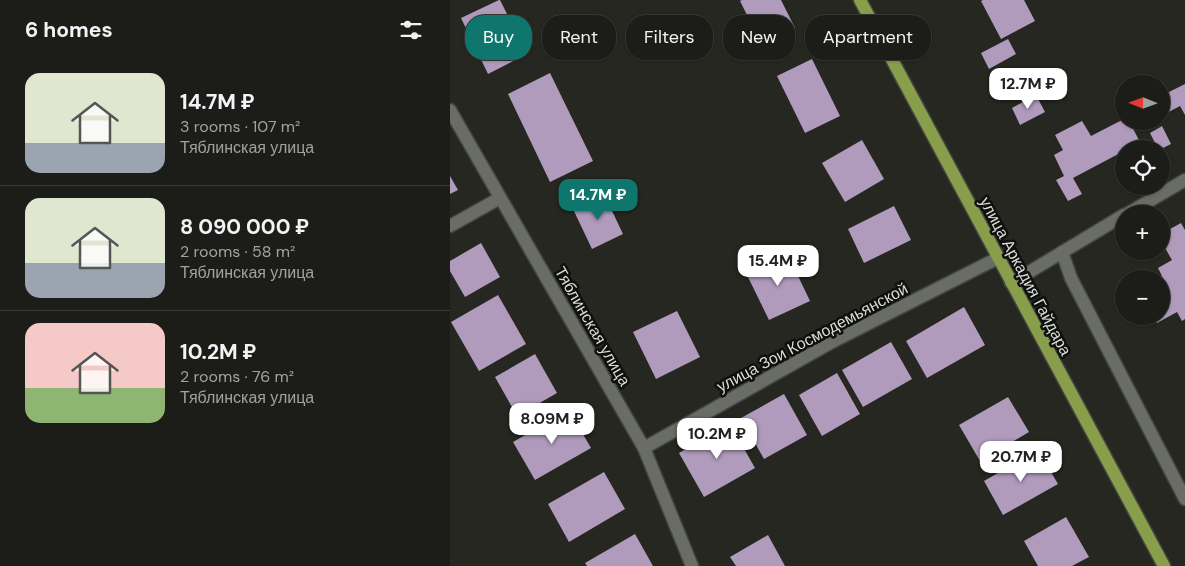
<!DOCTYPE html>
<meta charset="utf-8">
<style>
:root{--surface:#1c1d18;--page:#252621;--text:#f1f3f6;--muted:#a0a2a2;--line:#3a3b37;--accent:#0f766e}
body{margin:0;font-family:"DM Sans",sans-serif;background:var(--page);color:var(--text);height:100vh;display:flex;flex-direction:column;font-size:19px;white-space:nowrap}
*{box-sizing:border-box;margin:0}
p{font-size:16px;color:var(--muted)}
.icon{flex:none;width:28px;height:28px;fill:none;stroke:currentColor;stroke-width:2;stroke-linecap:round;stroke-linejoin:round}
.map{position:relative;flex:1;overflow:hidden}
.details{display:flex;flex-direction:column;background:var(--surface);width:450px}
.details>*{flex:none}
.guide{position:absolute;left:15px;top:15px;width:475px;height:45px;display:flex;gap:10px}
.needle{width:32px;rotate:271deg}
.fabs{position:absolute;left:665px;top:75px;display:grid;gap:10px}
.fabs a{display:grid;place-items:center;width:55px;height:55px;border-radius:50%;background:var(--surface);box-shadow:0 1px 4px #0004,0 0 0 1px var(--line);font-size:25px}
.price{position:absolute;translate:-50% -42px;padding:0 11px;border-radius:10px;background:#fff;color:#222;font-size:16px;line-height:32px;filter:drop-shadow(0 1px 2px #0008)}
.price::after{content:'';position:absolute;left:50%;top:30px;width:15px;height:11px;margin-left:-8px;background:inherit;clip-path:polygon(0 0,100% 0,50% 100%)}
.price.on{background:var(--accent);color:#fff}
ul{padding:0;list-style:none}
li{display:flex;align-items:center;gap:15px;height:125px;padding:0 25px}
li+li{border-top:1px solid var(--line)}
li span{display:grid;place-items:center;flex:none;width:140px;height:100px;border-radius:15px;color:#555}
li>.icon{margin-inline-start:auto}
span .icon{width:60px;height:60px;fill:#fffc;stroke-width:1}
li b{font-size:21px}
h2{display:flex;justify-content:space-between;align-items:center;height:60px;padding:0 25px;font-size:21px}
.tag{padding:0 18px;border-radius:20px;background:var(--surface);box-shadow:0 1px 4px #0004,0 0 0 1px var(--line);font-size:18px;line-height:45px}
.tag.on{background:var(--accent);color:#fff}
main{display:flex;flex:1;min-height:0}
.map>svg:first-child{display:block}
.building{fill:#b09bbc}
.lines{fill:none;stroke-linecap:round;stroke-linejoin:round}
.service-casing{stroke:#43453f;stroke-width:15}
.minor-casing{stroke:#43453f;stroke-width:15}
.primary-casing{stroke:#43453f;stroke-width:15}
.service{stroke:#6a6d65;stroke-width:12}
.minor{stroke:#6a6d65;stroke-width:12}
.primary{stroke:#899e4b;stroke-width:12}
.labels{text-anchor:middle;stroke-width:5;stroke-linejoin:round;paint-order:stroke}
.street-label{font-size:16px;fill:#dadcd7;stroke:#0f100d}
</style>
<main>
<section class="details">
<h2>6 homes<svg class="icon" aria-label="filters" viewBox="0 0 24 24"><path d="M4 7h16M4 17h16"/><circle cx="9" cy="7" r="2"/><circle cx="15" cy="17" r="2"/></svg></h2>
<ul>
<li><span style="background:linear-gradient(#dfe7d0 70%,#9aa5b1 0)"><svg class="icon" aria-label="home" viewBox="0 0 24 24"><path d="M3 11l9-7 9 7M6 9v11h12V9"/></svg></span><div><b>14.7M ₽</b><p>3 rooms · 107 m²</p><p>Тяблинская улица</p></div></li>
<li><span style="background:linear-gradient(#dfe7d0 65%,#9aa5b1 0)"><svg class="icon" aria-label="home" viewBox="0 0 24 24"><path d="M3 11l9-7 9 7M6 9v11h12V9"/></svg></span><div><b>8 090 000 ₽</b><p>2 rooms · 58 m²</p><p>Тяблинская улица</p></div></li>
<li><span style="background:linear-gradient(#f6c9c9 65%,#8fb573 0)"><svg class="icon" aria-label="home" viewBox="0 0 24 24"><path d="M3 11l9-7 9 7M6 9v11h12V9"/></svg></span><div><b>10.2M ₽</b><p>2 rooms · 76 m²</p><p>Тяблинская улица</p></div></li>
</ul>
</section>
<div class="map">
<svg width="735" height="566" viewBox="0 0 735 566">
<rect width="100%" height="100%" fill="#252720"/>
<g class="building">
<path d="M49,0H50L77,54L38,74L11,18Z"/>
<path d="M292,0H331L345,28L312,45L290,1Z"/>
<path d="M533,0H574L585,21L551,39L531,1Z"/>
<path d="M558,39L566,54L539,69L531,53Z"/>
<path d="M362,59L390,116L355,133L327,76Z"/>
<path d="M100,73L143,161L100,182L58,94Z"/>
<path d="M735,84V115L730,106L711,116V96Z"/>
<path d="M586,95L595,112L570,125L562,108Z"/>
<path d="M674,119V121H679L690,142L677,149H674V151L623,178L632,194L618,201L606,180L614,176L604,155L613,150L605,135L632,121L641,136Z"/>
<path d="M712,126L721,144L711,149H708L700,133Z"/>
<path d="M412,140L434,179L395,202L372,163Z"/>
<path d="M0,176L8,190L0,194Z"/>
<path d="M154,194L173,234L142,249L123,209Z"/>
<path d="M444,206L461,240L414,263L398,229Z"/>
<path d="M731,223L735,230V319L732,321L727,312L707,323L703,316H711V279H707L712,276L708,268L722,260L711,241V234Z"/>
<path d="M31,243L50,277L15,297L0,271V261Z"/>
<path d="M337,253L360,301L319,320L296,273Z"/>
<path d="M48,295L76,344L29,371L1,322Z"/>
<path d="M514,307L535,345L477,378L456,341Z"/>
<path d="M227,311L250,357L206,379L183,332Z"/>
<path d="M441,342L462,379L413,407L392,370Z"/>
<path d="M85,354L107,393L67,416L45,377Z"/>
<path d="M387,373L410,414L372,436L349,395Z"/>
<path d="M334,394L357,435L314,459L291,418Z"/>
<path d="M558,397L579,432L530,461L509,425Z"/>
<path d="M119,410L141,448L85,480L63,442Z"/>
<path d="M280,424L305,468L254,497L229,453Z"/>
<path d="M588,450L608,484L553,515L534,481Z"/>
<path d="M154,472L175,509L119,542L98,504Z"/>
<path d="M616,517L639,557L622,566H588L574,541Z"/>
<path d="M185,534L203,566H137L135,563Z"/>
<path d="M318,535L335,566H286L280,557Z"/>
</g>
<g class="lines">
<g class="service-casing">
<g id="service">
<path d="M612,252L621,278L735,499"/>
<path d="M194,448L382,342L548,258"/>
</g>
</g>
<g class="minor-casing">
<g id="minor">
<path d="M0,110L194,448L242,566"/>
<path d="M677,214L735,180"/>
<path d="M0,226L50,198"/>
<path d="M561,283L674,215"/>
</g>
</g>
<g class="primary-casing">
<path id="primary" d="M410,0L714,566"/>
</g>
<use href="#service" class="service"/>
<use href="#minor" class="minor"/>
<use href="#primary" class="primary"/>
</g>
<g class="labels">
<g class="street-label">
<text transform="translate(576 276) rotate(62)" y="6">улица Аркадия Гайдара</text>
<text transform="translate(143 326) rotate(60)" y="6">Тяблинская улица</text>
<text transform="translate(362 337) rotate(-28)" y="6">улица Зои Космодемьянской</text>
</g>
</g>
</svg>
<div class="fabs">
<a><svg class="needle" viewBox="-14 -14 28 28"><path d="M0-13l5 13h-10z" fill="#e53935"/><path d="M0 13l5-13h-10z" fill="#a0a2a2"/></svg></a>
<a><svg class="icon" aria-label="locate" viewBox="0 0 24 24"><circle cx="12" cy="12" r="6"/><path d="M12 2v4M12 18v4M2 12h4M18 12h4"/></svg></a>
<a>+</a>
<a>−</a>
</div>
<b class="price" style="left:578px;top:110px">12.7M ₽</b>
<b class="price on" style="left:148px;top:221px">14.7M ₽</b>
<b class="price" style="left:328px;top:287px">15.4M ₽</b>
<b class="price" style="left:102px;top:445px">8.09M ₽</b>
<b class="price" style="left:267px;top:460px">10.2M ₽</b>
<b class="price" style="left:571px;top:483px">20.7M ₽</b>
<div class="guide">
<a class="tag on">Buy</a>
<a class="tag">Rent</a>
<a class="tag">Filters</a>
<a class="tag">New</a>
<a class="tag">Apartment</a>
</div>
</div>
</main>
